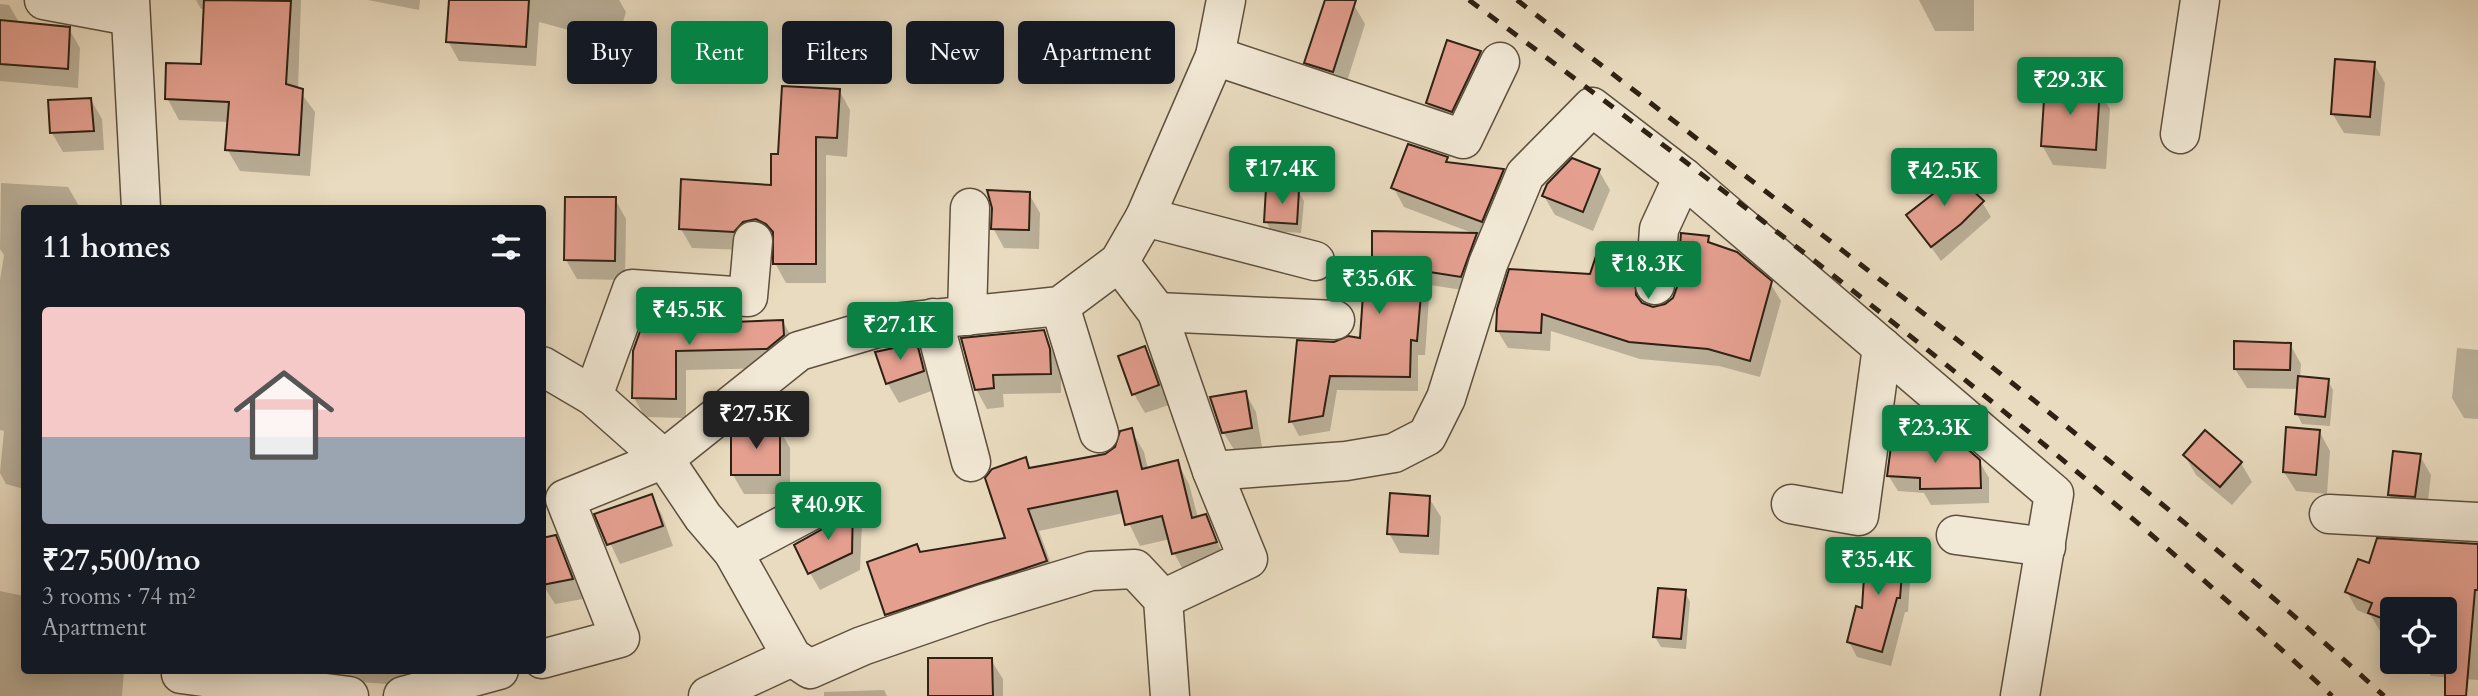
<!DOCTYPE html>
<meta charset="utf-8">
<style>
:root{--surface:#171b24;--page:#242831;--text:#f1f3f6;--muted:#9ea1a6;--accent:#0b8043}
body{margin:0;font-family:Cardo,serif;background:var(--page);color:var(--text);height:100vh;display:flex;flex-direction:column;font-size:26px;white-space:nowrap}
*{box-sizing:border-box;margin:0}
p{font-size:23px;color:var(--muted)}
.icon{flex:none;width:38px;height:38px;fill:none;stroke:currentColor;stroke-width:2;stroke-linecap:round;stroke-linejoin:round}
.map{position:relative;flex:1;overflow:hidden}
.side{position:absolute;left:21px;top:205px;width:525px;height:469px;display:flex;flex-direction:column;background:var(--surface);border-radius:7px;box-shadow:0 4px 18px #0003}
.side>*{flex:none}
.top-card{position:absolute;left:567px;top:21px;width:665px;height:63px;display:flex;gap:14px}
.fabs{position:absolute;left:2380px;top:597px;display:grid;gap:14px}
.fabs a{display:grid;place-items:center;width:77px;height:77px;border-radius:7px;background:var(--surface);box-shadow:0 4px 18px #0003;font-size:35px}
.price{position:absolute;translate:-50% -60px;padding:0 16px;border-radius:7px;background:var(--accent);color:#fff;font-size:23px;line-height:46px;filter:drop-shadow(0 2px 4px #0008)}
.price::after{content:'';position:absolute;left:50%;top:42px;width:21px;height:16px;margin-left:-10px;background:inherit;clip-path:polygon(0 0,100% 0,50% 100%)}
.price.selected{background:#222;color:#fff}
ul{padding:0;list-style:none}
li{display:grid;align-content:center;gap:14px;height:371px;padding:0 21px}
li span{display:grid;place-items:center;height:217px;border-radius:7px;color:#555}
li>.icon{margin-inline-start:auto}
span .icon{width:126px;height:126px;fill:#fffc;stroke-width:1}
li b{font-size:30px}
h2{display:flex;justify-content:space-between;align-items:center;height:84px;padding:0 21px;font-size:30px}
.tag{padding:0 24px;border-radius:7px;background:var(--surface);box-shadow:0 4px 18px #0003;font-size:24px;line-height:63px}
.tag.selected{background:var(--accent);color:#fff}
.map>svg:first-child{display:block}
.shadow{fill:#0003}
.building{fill:#e49f8f;stroke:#2e2113;stroke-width:2}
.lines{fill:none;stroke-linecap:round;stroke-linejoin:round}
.minor-casing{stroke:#5d503e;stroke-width:41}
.minor{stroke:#f1e8d5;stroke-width:38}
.rail{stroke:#2e2113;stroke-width:5;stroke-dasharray:12 12;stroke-linecap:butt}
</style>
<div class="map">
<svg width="2478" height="696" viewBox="0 0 2478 696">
<rect width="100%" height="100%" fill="#e9dbbf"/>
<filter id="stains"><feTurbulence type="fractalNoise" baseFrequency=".00286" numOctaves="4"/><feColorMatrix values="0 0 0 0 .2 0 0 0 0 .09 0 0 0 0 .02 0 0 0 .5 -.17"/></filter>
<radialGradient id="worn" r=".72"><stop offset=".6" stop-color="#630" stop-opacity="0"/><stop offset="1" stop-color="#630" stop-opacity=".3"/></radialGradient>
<g class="shadow">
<path d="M196,0H301L298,89L315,112L310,176L240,171L227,149L229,122L179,120L167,98L203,66L206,9H201Z"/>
<path d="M368,0H420L419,10Z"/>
<path d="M451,0H619L626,12L617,43L539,22L536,66L459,61L448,41Z"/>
<path d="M1327,0L1354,5L1365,24L1344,91L1317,82L1306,63Z"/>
<path d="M1919,0H1974V31H1935Z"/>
<path d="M0,4L9,5L20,24L69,29L80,48L78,88L0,81Z"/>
<path d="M1480,53L1491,72L1463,131L1439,123L1427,103Z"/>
<path d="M2374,64L2385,83L2380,136L2344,133L2332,113Z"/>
<path d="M839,90L850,110L847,157L826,155V283H786L775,263V241L768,238L745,250L692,248L681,229L773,187L780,156Z"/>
<path d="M2099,90L2110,109L2106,169L2053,165L2042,145Z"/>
<path d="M91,100L102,119L104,150L63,152L52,133Z"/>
<path d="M1446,158L1450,165L1503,171L1514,190L1493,240L1476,234L1485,249L1469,291L1430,285L1425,355H1418V391L1337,390L1330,431L1299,436L1291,421L1334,344L1361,340L1374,282L1475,234L1404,207L1393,187Z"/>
<path d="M1599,171L1610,190L1593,231L1555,215L1544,196Z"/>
<path d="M1,183L68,187L79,206V208H24V489L6,484L0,473L4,431L0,430V280L4,255L0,249Z"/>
<path d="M1930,189L1982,202L1991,217L1941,261L1908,215L1934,196Z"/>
<path d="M1298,191L1304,201L1301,233L1271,231L1266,221Z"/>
<path d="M1029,194L1040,213L1039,249L1004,248L993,228Z"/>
<path d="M615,199L626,219L625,280L577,279L566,260Z"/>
<path d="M1708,237L1712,245L1770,283L1781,301L1760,377L1719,366L1640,359L1551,331L1550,351L1508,348L1497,330L1592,276L1633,266L1644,284L1645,305L1653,308L1665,307L1674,299Z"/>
<path d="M708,318L712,325L783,322L794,341L778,368L686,370V418L645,417L634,398V352Z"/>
<path d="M1043,331L1061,370V393L1003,394L1004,407L987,409L976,389Z"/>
<path d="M2290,344L2301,364L2300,378L2328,381L2333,390L2330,426L2302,424L2297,414L2299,389L2247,388L2235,369Z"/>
<path d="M916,345L927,364L934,390L899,403L888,384L877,353Z"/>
<path d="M1145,348L1156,367L1169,405L1145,413L1134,394Z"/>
<path d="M2457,348L2478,350V419L2464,418L2452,398Z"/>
<path d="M1245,392L1256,412L1262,447L1235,451L1223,432Z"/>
<path d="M779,429L790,448V494H744L733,475Z"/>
<path d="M1131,430L1144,452L1148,469L1177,462L1189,484L1198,518L1205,516L1228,564L1186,575L1174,553L1170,539L1140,546L1124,513L1039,531L1058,583L899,636L887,614L920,554L1007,539L1025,459L1031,470L1105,456L1117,448Z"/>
<path d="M2319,431L2330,451L2327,494L2296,491L2284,472Z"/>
<path d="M1910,441L1913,448L1979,461L1989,478V503L1931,505L1924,493L1898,491L1888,475Z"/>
<path d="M2185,456L2241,463L2252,482L2232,505L2196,475Z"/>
<path d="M2420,456L2431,475L2426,516L2401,514L2390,495Z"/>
<path d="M651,496L662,515L673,546L620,564L597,515Z"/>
<path d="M1429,498L1441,517L1439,555L1400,553L1389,533Z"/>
<path d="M853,506L862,522L860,570L820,590L810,573L828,528Z"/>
<path d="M555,537L566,556L583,599L555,604L543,585Z"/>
<path d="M2478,545V680L2431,676L2423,662H2445V609H2392V635L2380,631L2371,616L2357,610L2347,592Z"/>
<path d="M1902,550L1911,566L1908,612H1905L1891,666L1857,657L1849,642L1864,610Z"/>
<path d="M0,591L24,596V670H124L122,696H0Z"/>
<path d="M1685,592L1690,602L1686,649L1661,647L1655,637Z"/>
<path d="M991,660L1003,679V696H930Z"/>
<path d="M309,670H496L417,686L314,679Z"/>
<path d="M884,690L887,696H824V692Z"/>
</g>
<g class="building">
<path d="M204,0L291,1L286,84L303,89L299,155L225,150L229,102L165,99L166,63L201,64Z"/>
<path d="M449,0H529L526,47L446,42Z"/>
<path d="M1325,0H1356L1333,72L1304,63Z"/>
<path d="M0,20L70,27L68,69L0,64Z"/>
<path d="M1447,40L1481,51L1452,112L1426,103Z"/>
<path d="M2335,59L2375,62L2370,117L2331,114Z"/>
<path d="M2045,84L2100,88L2096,150L2041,146Z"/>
<path d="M782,86L840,89L837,138L816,137V264H773V232L766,224L756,219L743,222L734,232L679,229L681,179L771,185V154H778Z"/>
<path d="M91,98L94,131L50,133L48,100Z"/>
<path d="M1408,144L1448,157L1446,162L1504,169L1482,222L1391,188Z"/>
<path d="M1572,158L1600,169L1583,212L1542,196L1547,184Z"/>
<path d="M1948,167L1984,201L1961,224L1931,247L1906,215L1933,194L1928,189Z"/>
<path d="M1266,188L1299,190L1297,224L1264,222Z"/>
<path d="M987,190L1030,192L1029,230L991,229L992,208Z"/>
<path d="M565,197H616L615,261L564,260Z"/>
<path d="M1372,231L1477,233L1461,277L1423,271L1417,341L1411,340L1410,377L1330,376L1323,416L1289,422L1297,340L1334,342L1348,336L1360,338L1364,280H1372Z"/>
<path d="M1681,233L1709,236L1708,242L1737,252L1772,281L1750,361L1708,349L1629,342L1542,314L1541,333L1496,331L1497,309L1509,269L1590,274L1597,253L1635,265L1636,295L1642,303L1653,307L1665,304L1673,298L1677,287Z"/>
<path d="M647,312L709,316V323L783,320L784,335L767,349L676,351V399L632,398L633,351Z"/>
<path d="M1044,330L1050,349L1051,374L993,375L994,388L975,390L961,338Z"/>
<path d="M2234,341L2291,343L2290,370L2234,369Z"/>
<path d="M917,343L924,371L886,384L875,352Z"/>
<path d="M1145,346L1159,385L1132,395L1118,356Z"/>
<path d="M2298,376L2329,379L2325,417L2295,414Z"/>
<path d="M1246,391L1252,428L1222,433L1210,397Z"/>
<path d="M739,427H780V475H731V433Z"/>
<path d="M2286,427L2320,430L2316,475L2283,472Z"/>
<path d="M1132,428L1142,469L1178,460L1192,518L1206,514L1217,542L1172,554L1162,516L1125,525L1117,491L1028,509L1047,561L885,615L867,562L917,544L920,552L1005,538L985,478L992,469L1026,457L1029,468L1105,454L1115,447L1120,431Z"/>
<path d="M2205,430L2242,462L2220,487L2183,455Z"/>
<path d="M1892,439L1911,440L1910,446L1963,445L1980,460L1981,488L1920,489V478L1887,476Z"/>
<path d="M2393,451L2421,454L2415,497L2388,495Z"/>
<path d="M1390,493L1430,496L1428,536L1387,534Z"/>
<path d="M652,494L663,526L607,545L594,514Z"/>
<path d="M853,504L852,553L808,574L794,545L826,527L837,512Z"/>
<path d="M556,535L573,579L542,585V538Z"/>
<path d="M2377,538L2478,544V590H2475L2466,696H2445V609H2392V622L2368,613L2372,603L2345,592L2358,559L2369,563Z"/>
<path d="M1866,546L1904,549L1900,598H1897L1882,652L1847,642L1856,606L1862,608Z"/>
<path d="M1658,588L1686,590L1681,639L1653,637Z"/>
<path d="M928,658H992L993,696H928Z"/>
</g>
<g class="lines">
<g class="minor-casing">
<g id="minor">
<path d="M44,0L130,16"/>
<path d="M130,0L141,208"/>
<path d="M1215,56L1463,139L1500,62"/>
<path d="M2180,134L2200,0"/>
<path d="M1145,217L1315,261"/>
<path d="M1119,262L1157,312L1212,471L1248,559L1163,599"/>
<path d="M1655,285L1659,229L1683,177"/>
<path d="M1060,306L1099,433"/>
<path d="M1157,312L1335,320"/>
<path d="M967,316L970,208"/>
<path d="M933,318L971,462"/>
<path d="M542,366L593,396L664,459L703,517L733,552L792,657L810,669L862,646L983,604L1091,571L1135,569L1163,599L1170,696"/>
<path d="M593,396L632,289L748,297L753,241"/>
<path d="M1212,471L1346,461L1394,453L1427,436L1446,398L1488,264L1525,175L1592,107L1683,177L2054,494L2020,696"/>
<path d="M1791,504L1859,516L1882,347"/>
<path d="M2329,514L2478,522"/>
<path d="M1956,535L2046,547"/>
<path d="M733,552L816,508"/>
<path d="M542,659L620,638L565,499L664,459L799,351L894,323L1060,306L1119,262L1145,217L1215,56L1226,0"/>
<path d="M181,674L349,696"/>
<path d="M403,696L499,670"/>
<path d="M708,696L792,657"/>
</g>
</g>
<use href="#minor" class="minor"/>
<g class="rail">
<path d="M1469,0C1766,220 2062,445 2332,696"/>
<path d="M1517,0C1809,227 2110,447 2384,696"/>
</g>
</g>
<rect width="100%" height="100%" filter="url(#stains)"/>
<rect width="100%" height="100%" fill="url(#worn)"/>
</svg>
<div class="fabs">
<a><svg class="icon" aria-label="locate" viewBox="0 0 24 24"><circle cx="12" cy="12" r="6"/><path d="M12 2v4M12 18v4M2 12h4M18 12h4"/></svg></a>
</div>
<b class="price" style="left:2070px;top:117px">₹29.3K</b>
<b class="price" style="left:1282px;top:206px">₹17.4K</b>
<b class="price" style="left:1944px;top:208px">₹42.5K</b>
<b class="price" style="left:1648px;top:301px">₹18.3K</b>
<b class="price" style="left:1379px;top:316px">₹35.6K</b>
<b class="price" style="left:689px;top:347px">₹45.5K</b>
<b class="price" style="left:900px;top:362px">₹27.1K</b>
<b class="price selected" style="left:756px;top:451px">₹27.5K</b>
<b class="price" style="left:1935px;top:465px">₹23.3K</b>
<b class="price" style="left:828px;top:542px">₹40.9K</b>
<b class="price" style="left:1878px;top:597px">₹35.4K</b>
<div class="top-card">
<a class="tag">Buy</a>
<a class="tag selected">Rent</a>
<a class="tag">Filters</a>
<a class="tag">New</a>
<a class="tag">Apartment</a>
</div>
<section class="side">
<h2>11 homes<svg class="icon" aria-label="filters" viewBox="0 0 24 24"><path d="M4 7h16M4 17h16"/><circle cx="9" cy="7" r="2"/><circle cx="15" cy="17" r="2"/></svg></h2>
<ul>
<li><span style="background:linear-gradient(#f6c9c9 60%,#9aa5b1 0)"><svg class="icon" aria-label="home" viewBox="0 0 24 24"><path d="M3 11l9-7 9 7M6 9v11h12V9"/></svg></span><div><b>₹27,500/mo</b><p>3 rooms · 74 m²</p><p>Apartment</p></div></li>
</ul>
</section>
</div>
